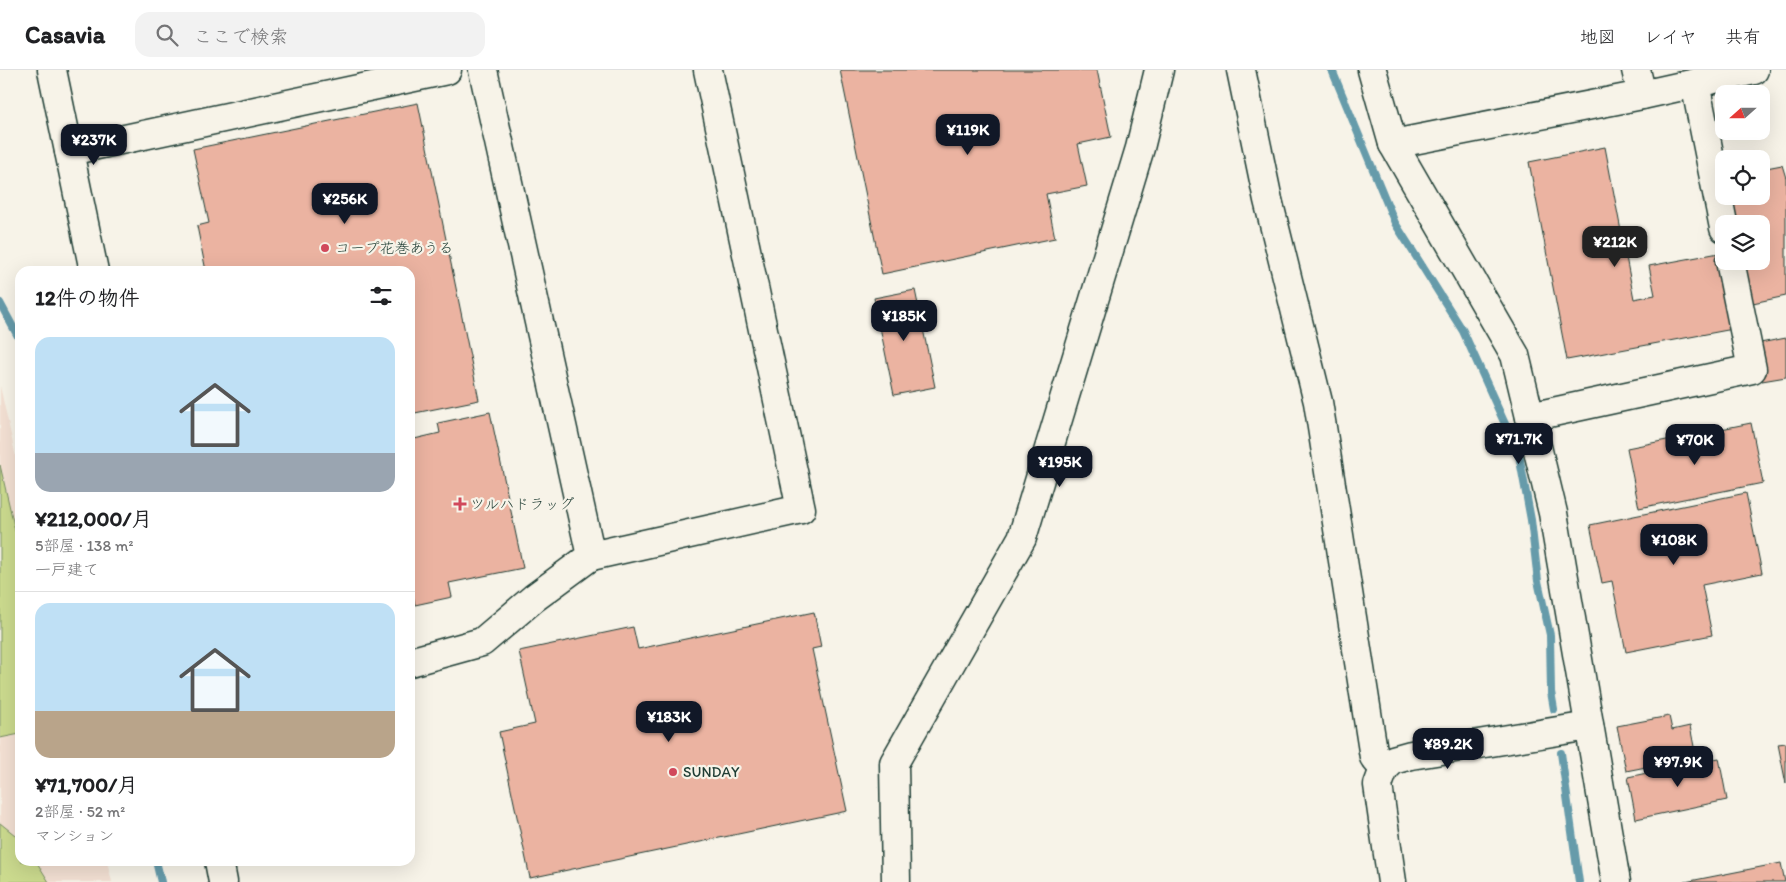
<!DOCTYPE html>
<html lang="ja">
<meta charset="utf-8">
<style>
:root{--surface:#fff;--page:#f2f2f2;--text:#202124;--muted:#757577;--line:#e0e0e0;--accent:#111827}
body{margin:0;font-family:Itim,"Klee One",sans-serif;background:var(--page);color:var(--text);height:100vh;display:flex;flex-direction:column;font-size:19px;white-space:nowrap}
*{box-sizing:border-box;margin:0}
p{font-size:16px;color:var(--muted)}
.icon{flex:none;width:28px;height:28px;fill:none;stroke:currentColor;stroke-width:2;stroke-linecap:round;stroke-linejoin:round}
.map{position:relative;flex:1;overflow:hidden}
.details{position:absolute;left:15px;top:196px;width:400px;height:600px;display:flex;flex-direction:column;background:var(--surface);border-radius:15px;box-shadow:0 5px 20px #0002}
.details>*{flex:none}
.needle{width:32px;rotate:249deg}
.buttons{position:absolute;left:1715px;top:15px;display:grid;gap:10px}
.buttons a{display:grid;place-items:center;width:55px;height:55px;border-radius:10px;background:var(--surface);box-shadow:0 5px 20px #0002;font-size:25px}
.price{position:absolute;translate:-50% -42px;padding:0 11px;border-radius:10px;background:var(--accent);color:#fff;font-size:16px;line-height:32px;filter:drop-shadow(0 1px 2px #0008)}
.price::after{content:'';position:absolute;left:50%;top:30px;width:15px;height:11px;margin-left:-8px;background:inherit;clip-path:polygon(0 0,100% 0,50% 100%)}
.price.selected{background:#222;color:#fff}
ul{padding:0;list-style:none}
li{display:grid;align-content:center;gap:10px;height:265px;padding:0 20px}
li+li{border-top:1px solid var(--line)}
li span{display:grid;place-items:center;height:155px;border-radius:15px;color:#555}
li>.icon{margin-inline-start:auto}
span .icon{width:90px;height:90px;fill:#fffc;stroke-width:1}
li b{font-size:21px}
h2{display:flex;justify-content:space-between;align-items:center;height:60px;padding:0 20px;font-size:21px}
header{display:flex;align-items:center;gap:30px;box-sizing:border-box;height:70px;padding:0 25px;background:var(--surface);border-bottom:1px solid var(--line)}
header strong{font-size:24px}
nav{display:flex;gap:28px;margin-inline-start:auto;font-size:18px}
.search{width:350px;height:45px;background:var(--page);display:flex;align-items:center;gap:12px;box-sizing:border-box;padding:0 18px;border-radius:15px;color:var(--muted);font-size:19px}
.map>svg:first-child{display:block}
.built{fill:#f3e0d3}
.green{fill:#cbda8e;stroke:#758c61}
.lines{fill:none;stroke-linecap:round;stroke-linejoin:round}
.stream{stroke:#669baa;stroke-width:8}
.building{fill:#ebb3a1;stroke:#1f3d34}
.minor-casing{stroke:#1f3d34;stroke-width:31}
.minor{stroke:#f7f3e8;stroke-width:28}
.poi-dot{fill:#d1495b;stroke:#f7f3e8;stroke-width:2}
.labels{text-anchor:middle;stroke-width:4.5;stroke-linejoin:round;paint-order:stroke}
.poi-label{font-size:15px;fill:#1f3d34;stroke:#f7f3e8;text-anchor:start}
</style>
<header>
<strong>Casavia</strong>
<div class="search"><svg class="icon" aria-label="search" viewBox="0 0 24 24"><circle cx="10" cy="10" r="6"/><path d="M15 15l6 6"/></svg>ここで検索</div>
<nav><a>地図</a><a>レイヤ</a><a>共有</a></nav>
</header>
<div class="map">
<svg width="1786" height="812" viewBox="0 0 1786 812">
<rect width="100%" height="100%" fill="#f7f3e8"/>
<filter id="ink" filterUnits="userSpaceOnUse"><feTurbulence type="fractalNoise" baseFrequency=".02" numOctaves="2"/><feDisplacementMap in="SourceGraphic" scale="10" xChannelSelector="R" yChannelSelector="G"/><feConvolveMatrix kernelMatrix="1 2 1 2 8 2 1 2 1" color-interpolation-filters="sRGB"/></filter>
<g filter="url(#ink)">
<path class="built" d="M0,316L20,405V791H107L112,812H0Z"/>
<g class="green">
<path d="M0,395L20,482V664L0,668Z"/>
<path d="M0,753L20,769V791H36L49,812H0Z"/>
</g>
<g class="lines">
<g class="stream">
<path d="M1332,0L1395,153L1463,261L1519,385L1531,450L1538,511L1550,565L1551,622L1554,639"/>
<path d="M0,233L20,270"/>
<path d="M1561,683L1579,812"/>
<path d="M156,791L161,812"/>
</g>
</g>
<g class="building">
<path d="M840,0H1097L1111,67L1078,74L1087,116L1046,124L1055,168L882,204Z"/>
<path d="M418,33L479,330L410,344V201H206L197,156L209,153L193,79Z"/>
<path d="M1605,77L1634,229L1655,225L1649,196L1719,183L1733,259L1567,290L1529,92Z"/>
<path d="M1782,95L1786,108V226L1748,234L1739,191H1761V154H1732L1726,126H1761V99Z"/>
<path d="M915,220L935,317L894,325L874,228Z"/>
<path d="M1786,268V307L1762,311L1755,274Z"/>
<path d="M490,342L523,498L449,513L452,527L415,535L410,509V370L440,363L438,353Z"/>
<path d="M1751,353L1763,413L1639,438L1627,378Z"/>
<path d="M1746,423L1762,503L1702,515L1712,565L1626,582L1612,511L1602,513L1590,455Z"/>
<path d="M814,542L821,577L812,579L847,741L530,808L499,662L535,654L519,581L633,557L638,579Z"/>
<path d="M1669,646L1672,660L1690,656L1696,687L1626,701L1617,656Z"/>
<path d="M1786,673V714L1778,674Z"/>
<path d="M1719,688L1727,730L1636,749L1628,707Z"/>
<path d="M1781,793L1785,812H1685Z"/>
</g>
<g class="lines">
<g class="minor-casing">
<g id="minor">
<path d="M52,0L94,201"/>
<path d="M1241,0L1268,130L1318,332L1374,687L1384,699"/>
<path d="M1372,0L1393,74L1515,285L1553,443L1616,812"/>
<path d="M1636,0L1642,25"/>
<path d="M1695,13L1724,158"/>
<path d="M1393,74L1642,25L1754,0"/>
<path d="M69,81L447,0"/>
<path d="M1530,347L1752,299L1730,191"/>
<path d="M591,486L801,439L708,0"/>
<path d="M410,592L482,572L534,528L591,486L483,0"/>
<path d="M219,791L223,812"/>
<path d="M896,812L894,693L1022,468L1140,78L1159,0"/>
<path d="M1392,812L1378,715L1384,699L1393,690L1411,685L1589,656"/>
</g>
</g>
<use href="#minor" class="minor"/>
</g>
</g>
<g class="poi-dot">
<circle cx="325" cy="178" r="5"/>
<path d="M457.5 426.5h5v5h5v5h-5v5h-5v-5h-5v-5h5z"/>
<circle cx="673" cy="702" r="5"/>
</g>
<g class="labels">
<g class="poi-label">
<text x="335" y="183">コープ花巻あうる</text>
<text x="470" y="439">ツルハドラッグ</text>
<text x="683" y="707">SUNDAY</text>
</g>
</g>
</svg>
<div class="buttons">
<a><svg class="needle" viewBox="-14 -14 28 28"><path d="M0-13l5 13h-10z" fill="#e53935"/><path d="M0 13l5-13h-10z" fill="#757577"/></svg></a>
<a><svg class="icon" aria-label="locate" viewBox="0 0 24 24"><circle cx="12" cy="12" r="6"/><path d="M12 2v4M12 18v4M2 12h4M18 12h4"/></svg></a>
<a><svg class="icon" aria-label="layers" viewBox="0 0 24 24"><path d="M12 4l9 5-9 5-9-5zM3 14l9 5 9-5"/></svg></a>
</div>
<b class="price" style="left:968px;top:86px">¥119K</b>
<b class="price" style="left:94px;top:96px">¥237K</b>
<b class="price" style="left:345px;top:155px">¥256K</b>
<b class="price selected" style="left:1615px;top:198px">¥212K</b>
<b class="price" style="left:904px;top:272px">¥185K</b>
<b class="price" style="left:1519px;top:395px">¥71.7K</b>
<b class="price" style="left:1695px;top:396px">¥70K</b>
<b class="price" style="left:1060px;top:418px">¥195K</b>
<b class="price" style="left:1674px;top:496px">¥108K</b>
<b class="price" style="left:669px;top:673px">¥183K</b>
<b class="price" style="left:1448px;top:700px">¥89.2K</b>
<b class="price" style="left:1678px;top:718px">¥97.9K</b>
<section class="details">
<h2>12件の物件<svg class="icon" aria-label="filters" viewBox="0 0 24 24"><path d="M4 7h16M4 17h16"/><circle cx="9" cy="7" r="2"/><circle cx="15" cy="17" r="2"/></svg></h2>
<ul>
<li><span style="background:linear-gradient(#bfe0f5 75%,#9aa5b1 0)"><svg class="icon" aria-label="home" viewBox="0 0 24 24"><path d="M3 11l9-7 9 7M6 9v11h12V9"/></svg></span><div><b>¥212,000/月</b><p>5部屋 · 138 m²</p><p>一戸建て</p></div></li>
<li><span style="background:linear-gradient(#bfe0f5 70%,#b9a48a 0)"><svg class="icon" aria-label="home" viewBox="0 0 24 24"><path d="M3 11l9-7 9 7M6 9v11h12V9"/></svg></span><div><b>¥71,700/月</b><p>2部屋 · 52 m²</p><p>マンション</p></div></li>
</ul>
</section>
</div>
